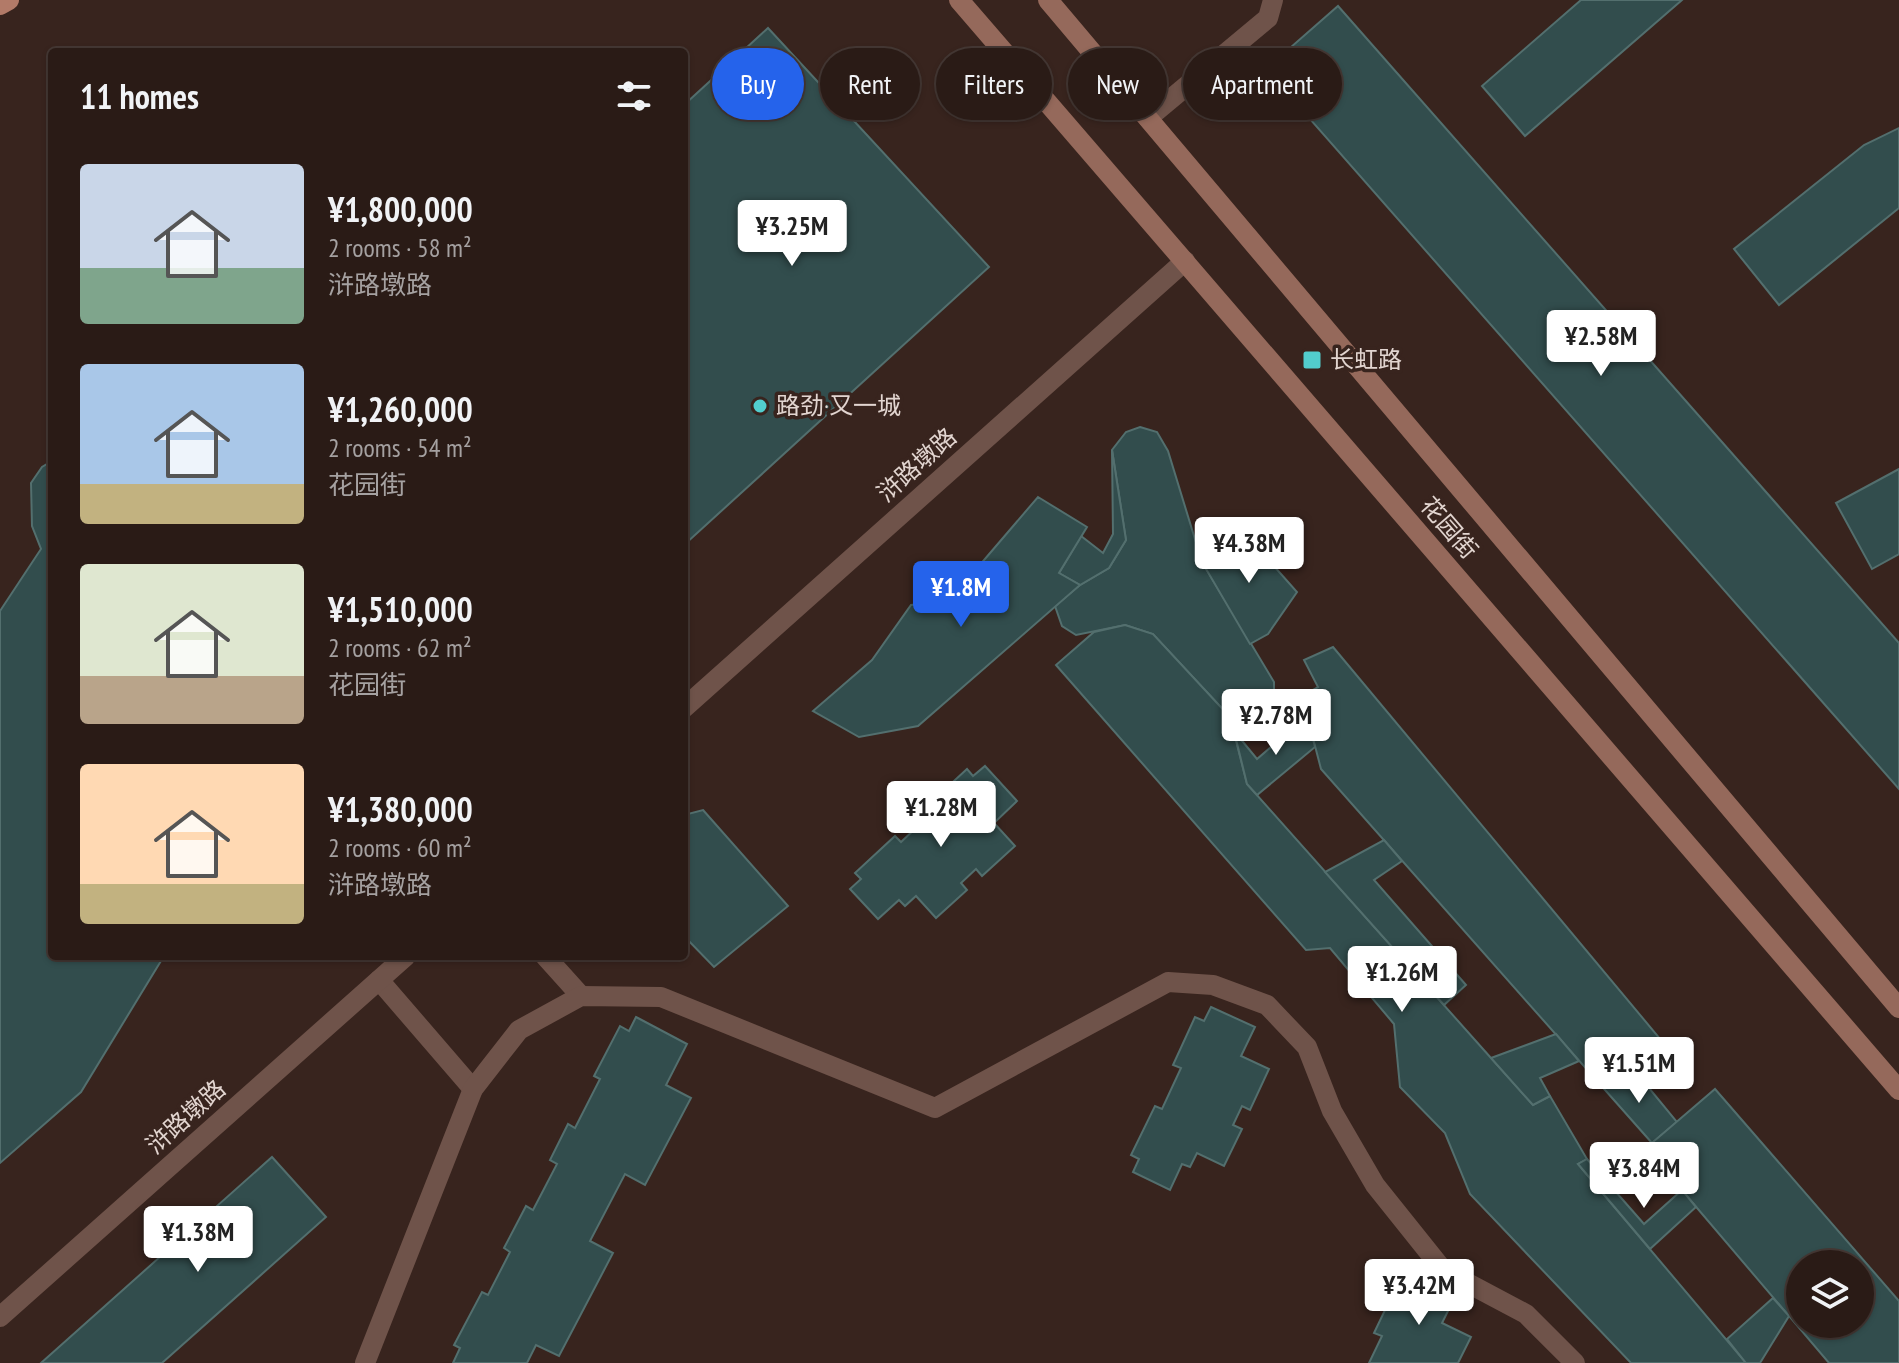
<!DOCTYPE html>
<meta charset="utf-8">
<style>
:root{--surface:#2a1b16;--page:#32241f;--text:#f1f3f6;--muted:#a5a1a1;--line:#463935;--accent:#2563eb}
body{margin:0;font-family:"PT Sans Narrow","Noto Sans SC",sans-serif;background:var(--page);color:var(--text);height:100vh;display:flex;flex-direction:column;font-size:30px;white-space:nowrap}
*{box-sizing:border-box;margin:0}
p{font-size:26px;color:var(--muted)}
.icon{flex:none;width:44px;height:44px;fill:none;stroke:currentColor;stroke-width:2;stroke-linecap:round;stroke-linejoin:round}
.map{position:relative;flex:1;overflow:hidden}
.drawer{position:absolute;left:48px;top:48px;width:640px;height:912px;display:flex;flex-direction:column;background:var(--surface);border-radius:8px;box-shadow:0 2px 6px #0004,0 0 0 2px var(--line)}
.drawer>*{flex:none}
.top-card{position:absolute;left:712px;top:48px;width:760px;height:72px;display:flex;gap:16px}
.controls{position:absolute;left:1786px;top:1250px;display:grid;gap:16px}
.controls a{display:grid;place-items:center;width:88px;height:88px;border-radius:50%;background:var(--surface);box-shadow:0 2px 6px #0004,0 0 0 2px var(--line);font-size:40px}
.price{position:absolute;translate:-50% -68px;padding:0 18px;border-radius:8px;background:#fff;color:#222;font-size:26px;line-height:52px;filter:drop-shadow(0 2px 4px #0008)}
.price::after{content:'';position:absolute;left:50%;top:48px;width:24px;height:18px;margin-left:-12px;background:inherit;clip-path:polygon(0 0,100% 0,50% 100%)}
.price.current{background:var(--accent);color:#fff}
ul{padding:0;list-style:none}
li{display:flex;align-items:center;gap:24px;height:200px;padding:0 32px}
li span{display:grid;place-items:center;flex:none;width:224px;height:160px;border-radius:8px;color:#555}
li>.icon{margin-inline-start:auto}
span .icon{width:96px;height:96px;fill:#fffc;stroke-width:1}
li b{font-size:34px}
h2{display:flex;justify-content:space-between;align-items:center;height:96px;padding:0 32px;font-size:34px}
.pill{padding:0 28px;border-radius:36px;background:var(--surface);box-shadow:0 2px 6px #0004,0 0 0 2px var(--line);font-size:28px;line-height:72px}
.pill.current{background:var(--accent);color:#fff}
.map>svg:first-child{display:block}
.building{fill:#324d4d;stroke:#536f6e;stroke-width:2;fill-rule:evenodd}
.lines{fill:none;stroke-linecap:round;stroke-linejoin:round}
.lane{stroke:#6f534a;stroke-width:20}
.street{stroke:#6f534a;stroke-width:20}
.secondary{stroke:#95695b;stroke-width:20}
.primary{stroke:#b27a68;stroke-width:20}
.poi-dot{fill:#52cdcd;stroke:#38241e;stroke-width:3}
.labels{text-anchor:middle;stroke-width:7;stroke-linejoin:round;paint-order:stroke}
.poi-label{font-size:24px;fill:#e2d5d0;stroke:#38241e;text-anchor:start}
.street-label{font-size:24px;fill:#e2d5d0;stroke:#38241e}
</style>
<div class="map">
<svg width="1899" height="1363" viewBox="0 0 1899 1363">
<rect width="100%" height="100%" fill="#38241e"/>
<g class="building">
<path d="M1581,0H1682L1525,136L1482,86Z"/>
<path d="M1338,6L1899,643V789L1266,69Z"/>
<path d="M768,28L989,267L684,545V105Z"/>
<path d="M1899,128V208L1779,305L1734,249L1864,145Z"/>
<path d="M1140,427L1157,432L1168,451L1202,562L1274,682V695L1259,709L1246,715L1230,717L1153,634L1125,625L1076,635L1062,626L1055,606L1080,585L1109,568L1126,540L1112,450L1126,432Z"/>
<path d="M1112,450L1126,540L1109,568L1080,585L1059,573L1081,536L1103,553L1113,534Z"/>
<path d="M52,461V956H164L81,1092L0,1163V611L41,549L32,526L31,483L42,467Z"/>
<path d="M1899,469V554L1872,569L1836,503Z"/>
<path d="M1038,497L1087,527L1059,573L1080,585L918,726L859,737L813,711L872,660L911,605L949,601Z"/>
<path d="M1241,529L1297,592L1268,634L1250,644L1202,562Z"/>
<path d="M1125,625L1153,634L1230,717L1247,784L1491,1058L1533,1105L1550,1096L1587,1159L1578,1164L1746,1363H1631L1470,1194L1445,1133L1400,1087L1394,1024L1330,948L1306,950L1056,665L1094,632Z"/>
<path d="M1333,647L1666,1046L1616,1087L1600,1072L1590,1073L1321,769L1302,696L1318,687L1304,660Z"/>
<path d="M1307,716L1315,747L1257,795L1247,784L1234,731L1257,759Z"/>
<path d="M985,766L1017,801L994,823L1015,846L982,876L976,869L961,883L967,890L936,918L916,896L905,906L899,900L878,919L850,889L861,879L855,873L895,836L901,842L934,811L928,805L967,769L973,776Z"/>
<path d="M703,810L788,906L714,967L684,936V815Z"/>
<path d="M1384,840L1402,861L1374,880L1466,985L1444,1005L1325,872Z"/>
<path d="M1211,1007L1255,1027L1241,1056L1269,1069L1250,1110L1242,1106L1233,1125L1242,1129L1224,1166L1197,1153L1190,1167L1182,1164L1170,1190L1133,1172L1139,1159L1131,1155L1155,1106L1162,1109L1181,1068L1173,1065L1195,1017L1204,1021Z"/>
<path d="M636,1017L687,1044L666,1085L691,1098L645,1185L625,1174L590,1241L613,1253L559,1356L536,1345L527,1363H453L460,1348L454,1345L482,1292L488,1295L510,1252L504,1248L526,1206L533,1210L557,1164L550,1160L568,1124L575,1128L600,1079L594,1076L620,1026L629,1031Z"/>
<path d="M1556,1034L1579,1061L1540,1078L1550,1096L1533,1105L1491,1058Z"/>
<path d="M1635,1071L1677,1122L1652,1143L1590,1073L1600,1072L1616,1087Z"/>
<path d="M1715,1089L1899,1301V1363H1829L1646,1148ZM1800,1264H1860V1324H1800Z"/>
<path d="M272,1157L326,1217L162,1363H41Z"/>
<path d="M1587,1159L1644,1224L1682,1190L1696,1207L1650,1249L1578,1164Z"/>
<path d="M1412,1275L1456,1295L1442,1323L1471,1337L1458,1363H1369L1382,1336L1374,1333L1397,1285L1406,1289Z"/>
<path d="M1773,1298L1789,1316L1760,1363H1746L1727,1339Z"/>
</g>
<g class="lines">
<g class="lane">
<path d="M1148,118L1268,18L1273,0"/>
<path d="M545,956L581,996"/>
<path d="M379,980L473,1089"/>
<path d="M365,1363L473,1089L519,1030L581,996L661,997L935,1108L1168,982L1213,985L1267,1005L1307,1047L1332,1111L1375,1185L1443,1270L1526,1314L1575,1363"/>
</g>
<g class="street">
<path d="M684,708L1185,261"/>
<path d="M0,1317L406,956"/>
</g>
<g class="secondary">
<path d="M959,0L1899,1090"/>
<path d="M1048,0L1899,1008"/>
</g>
<path class="primary" d="M0,5L9,0"/>
</g>
<g class="poi-dot">
<rect x="1302" y="350" width="20" height="20" rx="4"/>
<circle cx="760" cy="406" r="8"/>
</g>
<g class="labels">
<g class="poi-label">
<text x="1330" y="368">长虹路</text>
<text x="776" y="414">路劲·又一城</text>
</g>
<g class="street-label">
<text transform="translate(917 465) rotate(-42)" y="8">浒路墩路</text>
<text transform="translate(1449 528) rotate(49)" y="8">花园街</text>
<text transform="translate(186 1117) rotate(-42)" y="8">浒路墩路</text>
</g>
</g>
</svg>
<div class="controls">
<a><svg class="icon" aria-label="layers" viewBox="0 0 24 24"><path d="M12 4l9 5-9 5-9-5zM3 14l9 5 9-5"/></svg></a>
</div>
<b class="price" style="left:792px;top:268px">¥3.25M</b>
<b class="price" style="left:1601px;top:378px">¥2.58M</b>
<b class="price" style="left:1249px;top:585px">¥4.38M</b>
<b class="price current" style="left:961px;top:629px">¥1.8M</b>
<b class="price" style="left:1276px;top:757px">¥2.78M</b>
<b class="price" style="left:941px;top:849px">¥1.28M</b>
<b class="price" style="left:1402px;top:1014px">¥1.26M</b>
<b class="price" style="left:1639px;top:1105px">¥1.51M</b>
<b class="price" style="left:1644px;top:1210px">¥3.84M</b>
<b class="price" style="left:198px;top:1274px">¥1.38M</b>
<b class="price" style="left:1419px;top:1327px">¥3.42M</b>
<div class="top-card">
<a class="pill current">Buy</a>
<a class="pill">Rent</a>
<a class="pill">Filters</a>
<a class="pill">New</a>
<a class="pill">Apartment</a>
</div>
<section class="drawer">
<h2>11 homes<svg class="icon" aria-label="filters" viewBox="0 0 24 24"><path d="M4 7h16M4 17h16"/><circle cx="9" cy="7" r="2"/><circle cx="15" cy="17" r="2"/></svg></h2>
<ul>
<li><span style="background:linear-gradient(#c9d6e8 65%,#7fa58c 0)"><svg class="icon" aria-label="home" viewBox="0 0 24 24"><path d="M3 11l9-7 9 7M6 9v11h12V9"/></svg></span><div><b>¥1,800,000</b><p>2 rooms · 58 m²</p><p>浒路墩路</p></div></li>
<li><span style="background:linear-gradient(#a9c7e8 75%,#c2b280 0)"><svg class="icon" aria-label="home" viewBox="0 0 24 24"><path d="M3 11l9-7 9 7M6 9v11h12V9"/></svg></span><div><b>¥1,260,000</b><p>2 rooms · 54 m²</p><p>花园街</p></div></li>
<li><span style="background:linear-gradient(#dfe7d0 70%,#b9a48a 0)"><svg class="icon" aria-label="home" viewBox="0 0 24 24"><path d="M3 11l9-7 9 7M6 9v11h12V9"/></svg></span><div><b>¥1,510,000</b><p>2 rooms · 62 m²</p><p>花园街</p></div></li>
<li><span style="background:linear-gradient(#ffd9b3 75%,#c2b280 0)"><svg class="icon" aria-label="home" viewBox="0 0 24 24"><path d="M3 11l9-7 9 7M6 9v11h12V9"/></svg></span><div><b>¥1,380,000</b><p>2 rooms · 60 m²</p><p>浒路墩路</p></div></li>
</ul>
</section>
</div>
